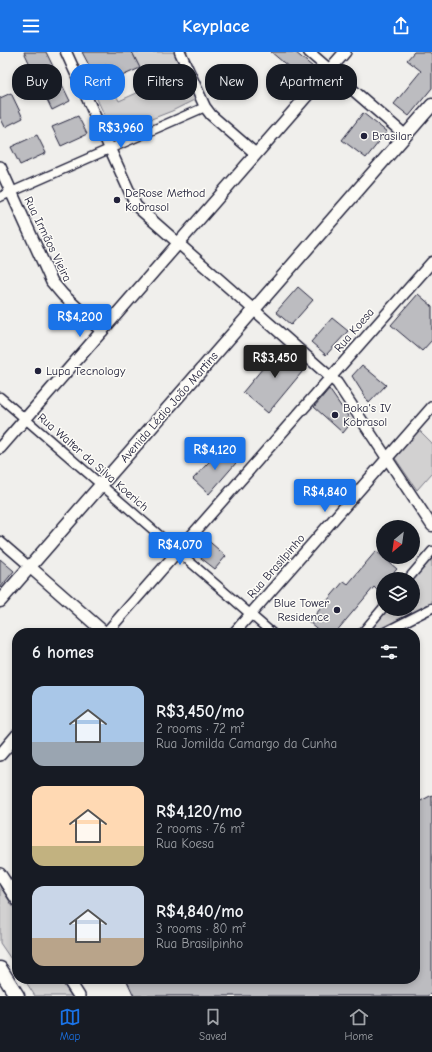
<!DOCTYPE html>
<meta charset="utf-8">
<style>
:root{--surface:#171b24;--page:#20242c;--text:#f1f3f6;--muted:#9ea1a6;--line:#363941;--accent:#1a73e8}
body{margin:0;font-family:"Comic Neue",sans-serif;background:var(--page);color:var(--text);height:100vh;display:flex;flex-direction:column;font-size:15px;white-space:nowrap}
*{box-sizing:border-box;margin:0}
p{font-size:13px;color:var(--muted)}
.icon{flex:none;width:22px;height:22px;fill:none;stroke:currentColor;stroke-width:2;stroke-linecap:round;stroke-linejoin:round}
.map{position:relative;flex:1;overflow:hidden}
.panel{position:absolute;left:12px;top:576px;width:408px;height:356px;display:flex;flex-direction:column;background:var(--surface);border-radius:16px;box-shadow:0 2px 6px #0003}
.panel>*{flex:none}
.hud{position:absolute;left:12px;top:12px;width:408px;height:36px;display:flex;gap:8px}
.needle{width:26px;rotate:209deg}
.tools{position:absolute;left:376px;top:468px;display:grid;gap:8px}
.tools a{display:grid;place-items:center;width:44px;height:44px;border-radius:50%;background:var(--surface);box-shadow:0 2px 6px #0003;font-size:20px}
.price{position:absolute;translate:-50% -34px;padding:0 9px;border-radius:4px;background:var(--accent);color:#fff;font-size:13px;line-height:26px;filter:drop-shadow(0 1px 2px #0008)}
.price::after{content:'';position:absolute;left:50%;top:24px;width:12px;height:9px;margin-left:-6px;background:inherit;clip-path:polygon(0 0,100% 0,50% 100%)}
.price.selected{background:#222;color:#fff}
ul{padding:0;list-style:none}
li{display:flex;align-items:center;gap:12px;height:100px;padding:0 20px}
li span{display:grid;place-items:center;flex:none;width:112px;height:80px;border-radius:12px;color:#555}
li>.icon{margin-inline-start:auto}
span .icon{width:48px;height:48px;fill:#fffc;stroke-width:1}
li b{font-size:17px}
h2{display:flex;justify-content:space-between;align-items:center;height:48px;padding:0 20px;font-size:17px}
.pill{padding:0 14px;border-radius:16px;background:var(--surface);box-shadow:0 2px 6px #0003;font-size:14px;line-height:36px}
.pill.selected{background:var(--accent);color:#fff}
header{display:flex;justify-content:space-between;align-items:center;height:52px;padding:0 20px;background:var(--accent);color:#fff;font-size:18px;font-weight:700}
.tabs{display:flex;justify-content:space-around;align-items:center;height:56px;border-top:1px solid var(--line);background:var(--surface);font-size:11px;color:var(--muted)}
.tabs a{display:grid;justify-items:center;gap:2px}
.tabs .selected{color:var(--accent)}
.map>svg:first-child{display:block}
.green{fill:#d2d1d1;stroke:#7a7a86}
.building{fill:#bcbcc0;stroke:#22223b}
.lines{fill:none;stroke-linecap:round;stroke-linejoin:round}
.minor-casing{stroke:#22223b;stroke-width:11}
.tertiary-casing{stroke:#22223b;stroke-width:13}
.secondary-casing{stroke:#22223b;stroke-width:14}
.primary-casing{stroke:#22223b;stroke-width:15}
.motorway-casing{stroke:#22223b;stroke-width:17}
.minor{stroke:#fdfcf7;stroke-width:8}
.tertiary{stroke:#fdfcf7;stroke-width:10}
.secondary{stroke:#fdfcf7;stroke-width:11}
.primary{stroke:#fdfcf7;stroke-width:12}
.motorway{stroke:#fdfcf7;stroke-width:14}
.poi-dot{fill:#22223b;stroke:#fdfcf7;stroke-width:1.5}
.labels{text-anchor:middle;stroke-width:3;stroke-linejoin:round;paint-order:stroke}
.poi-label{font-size:12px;fill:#22223b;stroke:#fdfcf7;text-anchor:start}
.street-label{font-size:12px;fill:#22223b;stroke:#fdfcf7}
</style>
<header><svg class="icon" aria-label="menu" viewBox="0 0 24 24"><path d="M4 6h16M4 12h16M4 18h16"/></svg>Keyplace<svg class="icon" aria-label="share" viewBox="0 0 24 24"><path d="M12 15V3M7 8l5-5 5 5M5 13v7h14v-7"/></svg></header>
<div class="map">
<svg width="432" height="944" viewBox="0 0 432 944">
<rect width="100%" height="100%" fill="#f0efec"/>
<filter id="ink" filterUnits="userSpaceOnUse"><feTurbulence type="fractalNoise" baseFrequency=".025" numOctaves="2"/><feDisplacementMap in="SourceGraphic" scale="8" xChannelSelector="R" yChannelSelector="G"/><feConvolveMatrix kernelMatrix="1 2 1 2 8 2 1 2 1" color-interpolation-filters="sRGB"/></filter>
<g filter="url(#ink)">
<g class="green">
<path d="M132,0H178L196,47L172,59L113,82L92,36L109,29L119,49L148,36Z"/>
<path d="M419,378L432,391V421L417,438L395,406Z"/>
<path d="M432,505V552L377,581H366L387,557H413V527Z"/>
<path d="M0,834L17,861V916L0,891Z"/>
<path d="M24,927H60L71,944H35Z"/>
</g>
<g class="building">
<path d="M24,0H46L70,49L52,58Z"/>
<path d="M82,0H132L140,16L113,28L106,13L92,19Z"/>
<path d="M271,0H295L313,15L303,27Z"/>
<path d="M414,0H429L432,2V36L409,64L394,52L421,19L407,8Z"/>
<path d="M11,41L23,66L5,75L0,65V46Z"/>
<path d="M363,61L387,80L366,106L342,88Z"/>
<path d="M78,64L87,82L61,94L52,75Z"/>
<path d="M37,83L46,101L20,113L11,95Z"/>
<path d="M298,235L313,248L291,273L276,260Z"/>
<path d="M418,242L432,254V288L422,299L391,273Z"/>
<path d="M332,266L348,279L326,303L311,290Z"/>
<path d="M282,293L307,314L268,361L243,340Z"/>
<path d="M362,313L386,333L369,351L352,324Z"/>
<path d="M329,337L352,370L343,381L314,355Z"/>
<path d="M221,397L236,411L209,442L193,427Z"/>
<path d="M204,485L226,504L215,517L192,499Z"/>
<path d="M376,499L397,517L388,527H383V533L378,539L374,535L335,581H322L309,570L344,529L348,532Z"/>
<path d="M0,507L14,519L0,536Z"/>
<path d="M432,743V941L427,944H134L126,927H415V752Z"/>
</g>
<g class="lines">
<g class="minor-casing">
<g id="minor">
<path d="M0,145L205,55"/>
<path d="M0,345L272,581"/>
<path d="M0,489L30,515"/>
<path d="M408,527L432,499"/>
<path d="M362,581L383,556"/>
<path d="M383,581L432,556"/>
</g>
</g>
<g class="tertiary-casing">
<g id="tertiary">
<path d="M66,0L136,154L337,331L432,474"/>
<path d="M180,0L205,55L211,63L256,102"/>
<path d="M309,0L405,83"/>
<path d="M106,581L432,210"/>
<path d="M234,581L432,355"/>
<path d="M10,837L17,828"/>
</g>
</g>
<g class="secondary-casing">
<g id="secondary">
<path d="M0,115L52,230L63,243L102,279"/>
<path d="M0,396L345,0"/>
<path d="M30,515L105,581"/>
<path d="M0,703L17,683"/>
<path d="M0,822L17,848"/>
<path d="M68,927L79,944"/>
</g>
</g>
<g class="primary-casing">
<path id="primary" d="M0,549L432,53"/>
</g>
<g class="motorway-casing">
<path id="motorway" d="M0,917L17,944"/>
</g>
<use href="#minor" class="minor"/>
<use href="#tertiary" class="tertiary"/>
<use href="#secondary" class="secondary"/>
<use href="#primary" class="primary"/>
<use href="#motorway" class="motorway"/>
</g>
</g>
<g class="poi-dot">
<circle cx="364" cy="84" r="4"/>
<circle cx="117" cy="148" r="4"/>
<circle cx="38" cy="319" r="4"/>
<circle cx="335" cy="363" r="4"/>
<circle cx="337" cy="558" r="4"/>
</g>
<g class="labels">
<g class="poi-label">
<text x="372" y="88">Brasilar</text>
<text x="125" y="145">DeRose Method<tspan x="125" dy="14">Kobrasol</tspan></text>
<text x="46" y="323">Lupa Tecnology</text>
<text x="343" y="360">Boka's IV<tspan x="343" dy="14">Kobrasol</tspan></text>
<text x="329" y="555" text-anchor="end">Blue Tower<tspan x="329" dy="14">Residence</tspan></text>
</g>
<g class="street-label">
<text transform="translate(48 187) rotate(64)" y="4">Rua Irmãos Vieira</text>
<text transform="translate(354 278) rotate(-49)" y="4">Rua Koesa</text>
<text transform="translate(169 355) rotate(-49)" y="4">Avenida Lédio João Martins</text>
<text transform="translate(93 410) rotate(41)" y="4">Rua Walter da Silva Koerich</text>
<text transform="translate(276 514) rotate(-49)" y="4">Rua Brasilpinho</text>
</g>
</g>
</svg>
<div class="tools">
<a><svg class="needle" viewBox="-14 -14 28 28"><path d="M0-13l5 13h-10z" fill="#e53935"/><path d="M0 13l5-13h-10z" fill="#9ea1a6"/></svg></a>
<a><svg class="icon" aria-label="layers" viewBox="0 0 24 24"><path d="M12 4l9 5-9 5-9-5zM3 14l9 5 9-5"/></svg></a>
</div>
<b class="price" style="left:121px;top:97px">R$3,960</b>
<b class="price" style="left:80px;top:286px">R$4,200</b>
<b class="price selected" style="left:275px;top:327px">R$3,450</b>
<b class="price" style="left:215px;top:419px">R$4,120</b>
<b class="price" style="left:325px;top:461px">R$4,840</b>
<b class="price" style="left:180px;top:514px">R$4,070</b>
<div class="hud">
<a class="pill">Buy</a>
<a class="pill selected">Rent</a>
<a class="pill">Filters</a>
<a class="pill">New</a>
<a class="pill">Apartment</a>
</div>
<section class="panel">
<h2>6 homes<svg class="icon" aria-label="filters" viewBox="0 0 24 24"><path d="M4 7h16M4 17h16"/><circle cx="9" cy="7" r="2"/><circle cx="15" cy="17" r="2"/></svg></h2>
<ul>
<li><span style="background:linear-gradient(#a9c7e8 70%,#9aa5b1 0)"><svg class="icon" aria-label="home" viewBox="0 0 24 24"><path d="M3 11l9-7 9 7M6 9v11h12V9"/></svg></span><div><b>R$3,450/mo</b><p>2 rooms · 72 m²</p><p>Rua Jomilda Camargo da Cunha</p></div></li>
<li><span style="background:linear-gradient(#ffd9b3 75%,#c2b280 0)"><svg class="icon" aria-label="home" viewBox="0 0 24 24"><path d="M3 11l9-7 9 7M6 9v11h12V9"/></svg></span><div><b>R$4,120/mo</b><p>2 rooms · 76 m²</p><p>Rua Koesa</p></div></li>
<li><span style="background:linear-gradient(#c9d6e8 65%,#b9a48a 0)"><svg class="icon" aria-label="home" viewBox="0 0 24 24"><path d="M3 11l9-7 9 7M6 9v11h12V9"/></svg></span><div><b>R$4,840/mo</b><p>3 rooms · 80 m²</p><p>Rua Brasilpinho</p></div></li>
</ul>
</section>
</div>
<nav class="tabs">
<a class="selected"><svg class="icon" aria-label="map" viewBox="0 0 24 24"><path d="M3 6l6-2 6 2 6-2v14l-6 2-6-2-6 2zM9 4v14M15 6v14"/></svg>Map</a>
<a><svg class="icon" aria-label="saved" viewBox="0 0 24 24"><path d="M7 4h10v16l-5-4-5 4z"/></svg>Saved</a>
<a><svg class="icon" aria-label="home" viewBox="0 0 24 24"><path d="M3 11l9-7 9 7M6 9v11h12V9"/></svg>Home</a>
</nav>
